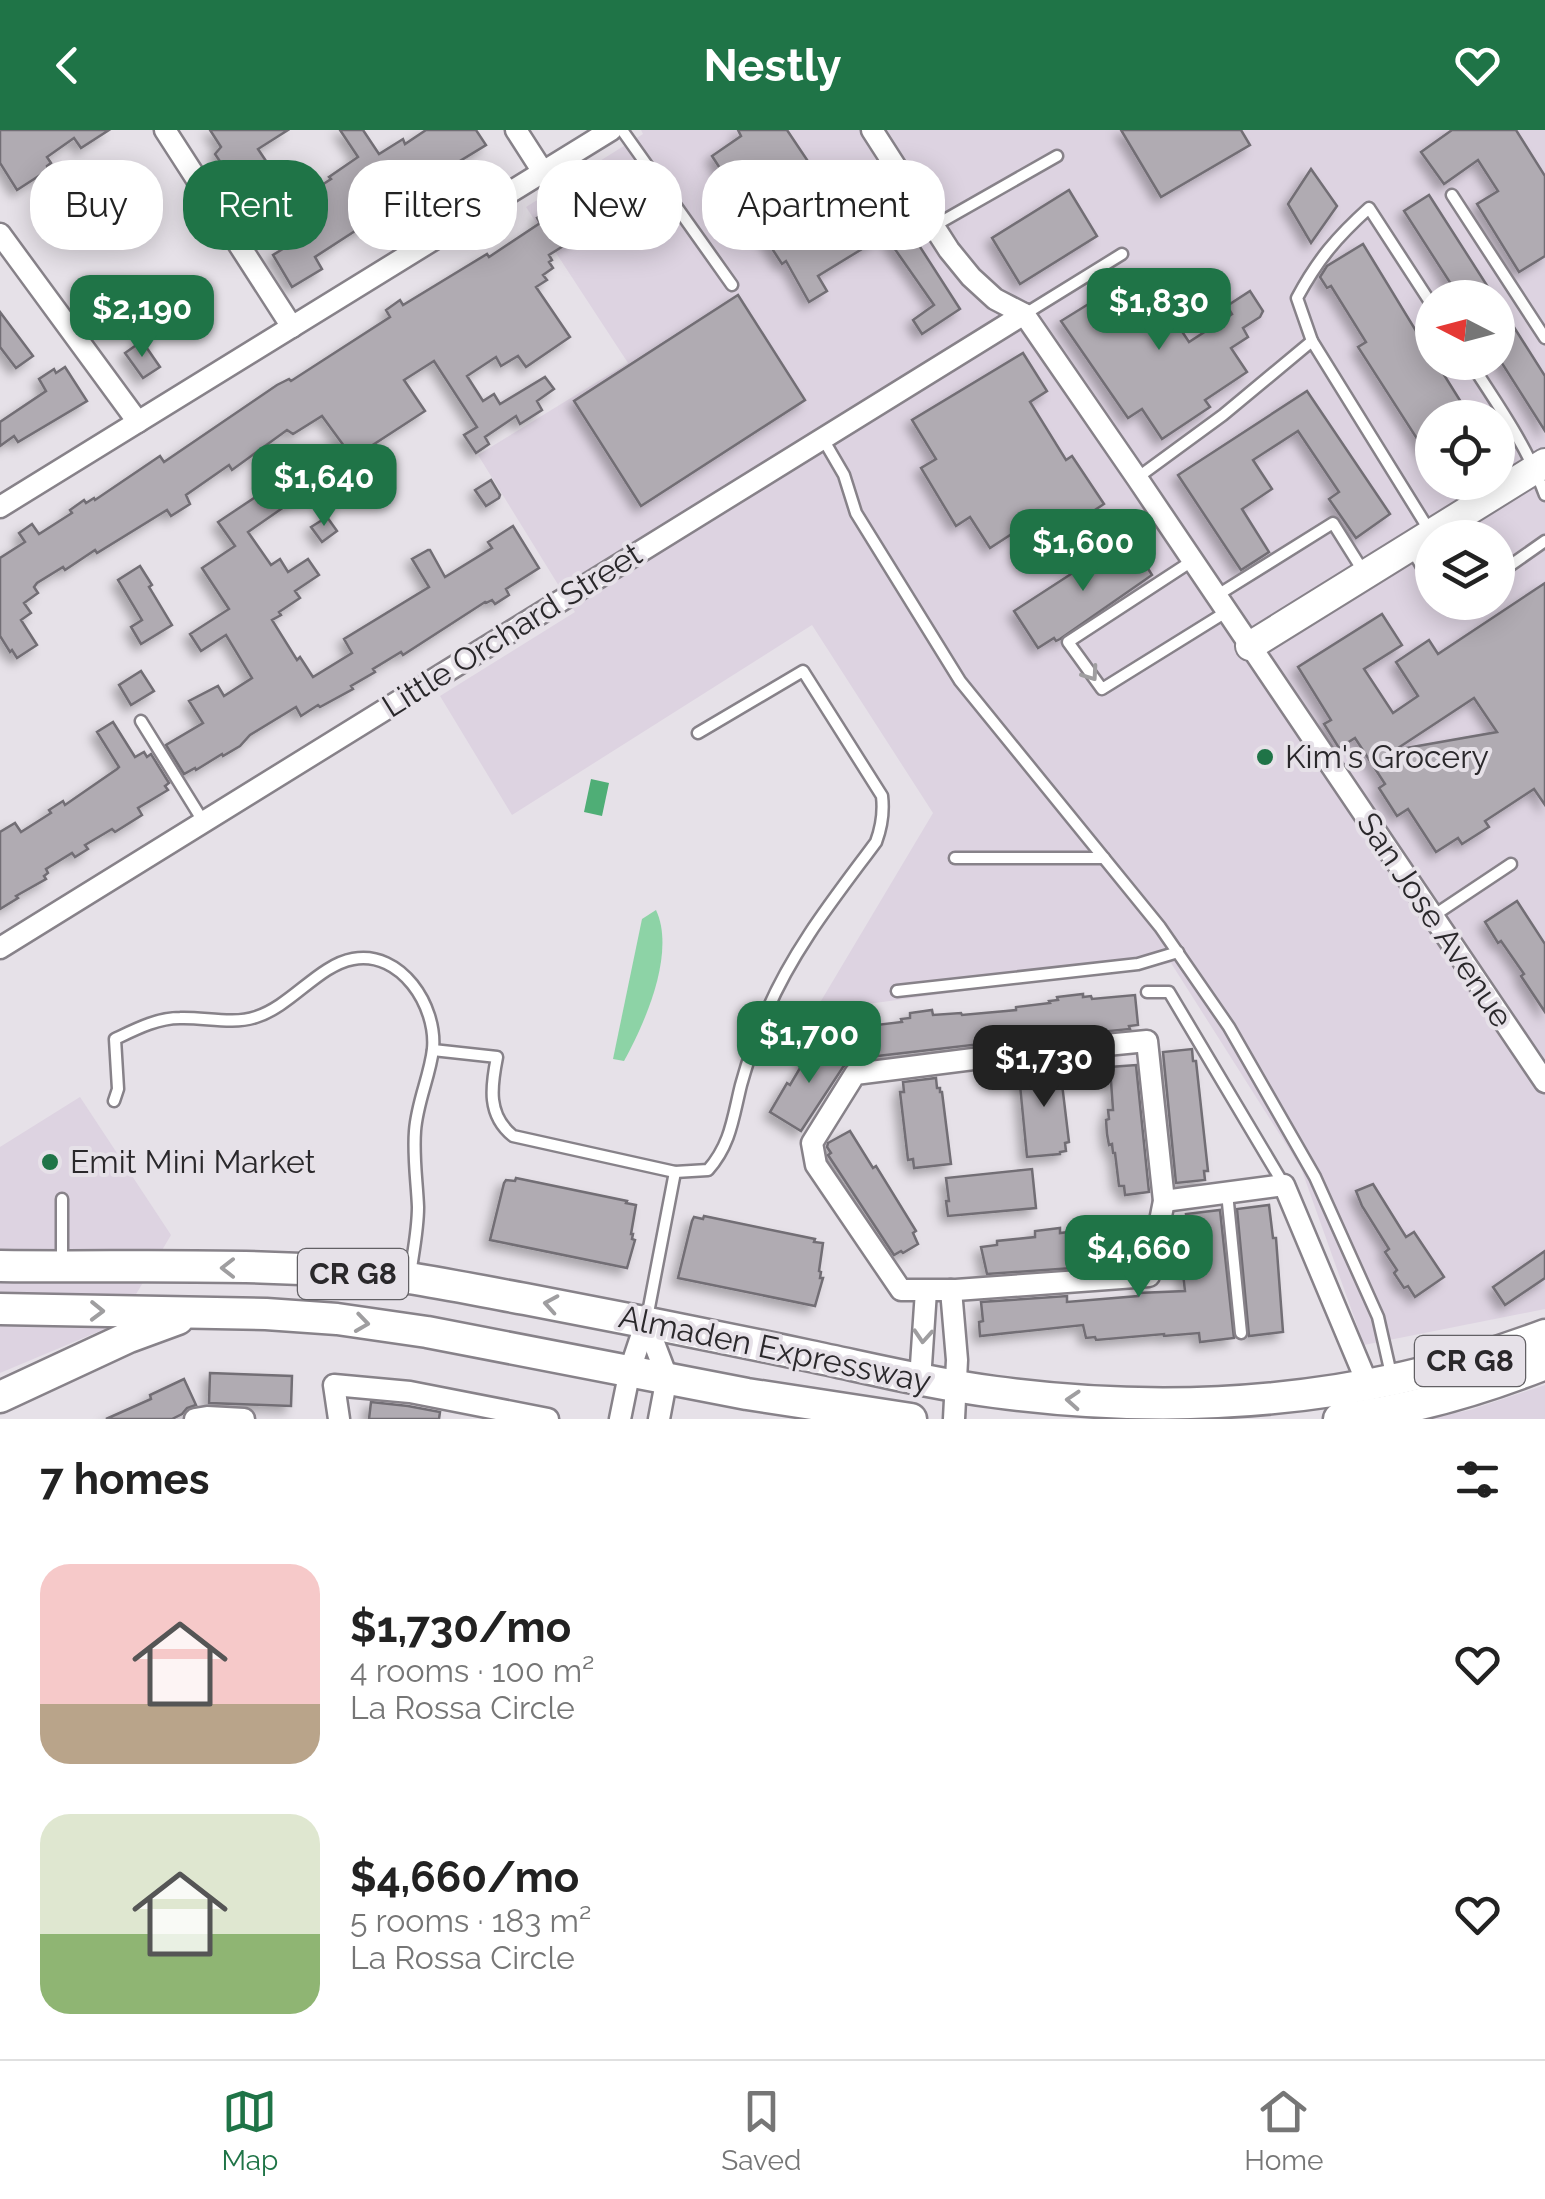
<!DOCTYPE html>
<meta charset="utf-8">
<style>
:root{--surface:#fff;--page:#f6f6f6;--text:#222;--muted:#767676;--line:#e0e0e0;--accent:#1f7447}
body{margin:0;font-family:Raleway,sans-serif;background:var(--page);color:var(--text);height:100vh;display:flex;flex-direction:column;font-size:38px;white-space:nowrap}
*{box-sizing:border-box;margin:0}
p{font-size:32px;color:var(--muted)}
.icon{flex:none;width:55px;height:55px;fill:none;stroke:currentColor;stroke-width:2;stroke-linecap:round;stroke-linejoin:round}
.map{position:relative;height:1289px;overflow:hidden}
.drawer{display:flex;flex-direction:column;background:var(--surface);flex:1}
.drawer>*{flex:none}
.guide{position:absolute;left:30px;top:30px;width:1000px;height:90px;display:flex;gap:20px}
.needle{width:65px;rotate:276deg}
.fabs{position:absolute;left:1415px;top:150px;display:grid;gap:20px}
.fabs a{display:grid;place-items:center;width:100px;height:100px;border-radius:50%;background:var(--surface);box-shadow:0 5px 25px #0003;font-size:50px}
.price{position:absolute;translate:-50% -85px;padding:0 22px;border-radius:20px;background:var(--accent);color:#fff;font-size:32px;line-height:65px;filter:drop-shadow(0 2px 5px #0008)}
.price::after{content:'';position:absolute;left:50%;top:60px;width:30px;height:22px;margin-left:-15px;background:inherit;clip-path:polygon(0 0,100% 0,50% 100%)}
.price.on{background:#222;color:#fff}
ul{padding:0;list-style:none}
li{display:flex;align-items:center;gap:30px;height:250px;padding:0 40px}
li span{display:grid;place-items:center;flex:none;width:280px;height:200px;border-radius:30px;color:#555}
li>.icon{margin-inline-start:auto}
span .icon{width:120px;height:120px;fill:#fffc;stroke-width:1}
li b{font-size:42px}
h2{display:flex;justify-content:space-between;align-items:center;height:120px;padding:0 40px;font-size:42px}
.tag{padding:0 35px;border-radius:40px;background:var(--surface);box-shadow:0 5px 25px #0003;font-size:35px;line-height:90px}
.tag.on{background:var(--accent);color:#fff}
header{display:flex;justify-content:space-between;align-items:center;height:130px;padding:0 40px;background:var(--accent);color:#fff;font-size:45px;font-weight:700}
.tab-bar{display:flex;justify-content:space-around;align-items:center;height:140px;border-top:2px solid var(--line);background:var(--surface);font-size:28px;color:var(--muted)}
.tab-bar a{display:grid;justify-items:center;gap:5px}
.tab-bar .on{color:var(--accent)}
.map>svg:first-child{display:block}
.built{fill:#ddd3e1;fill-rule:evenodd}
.green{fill:#8dd3a6}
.water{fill:#4fae76}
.building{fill:#b0abb2;stroke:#726e74;stroke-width:2.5;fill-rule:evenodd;filter:url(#shadow)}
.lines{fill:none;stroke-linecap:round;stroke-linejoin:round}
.lane-casing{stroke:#878289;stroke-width:15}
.street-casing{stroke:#878289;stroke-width:25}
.secondary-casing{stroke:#878289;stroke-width:32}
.primary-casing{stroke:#878289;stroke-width:35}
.lane{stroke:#fff;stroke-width:10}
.street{stroke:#fff;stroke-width:20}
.secondary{stroke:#fff;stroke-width:28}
.primary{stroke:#fff;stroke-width:30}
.oneway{stroke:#9f9ea0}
.poi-dot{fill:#1f7447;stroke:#e6e1e8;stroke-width:4}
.labels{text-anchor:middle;stroke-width:8;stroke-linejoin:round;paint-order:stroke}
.shield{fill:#e6e1e8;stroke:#626064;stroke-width:2.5}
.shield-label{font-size:30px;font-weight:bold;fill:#2a282b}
.street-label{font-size:32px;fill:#2a282b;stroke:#e6e1e8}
.poi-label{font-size:32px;fill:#2a282b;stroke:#e6e1e8;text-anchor:start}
</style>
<header><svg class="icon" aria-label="back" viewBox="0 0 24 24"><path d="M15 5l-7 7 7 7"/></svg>Nestly<svg class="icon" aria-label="heart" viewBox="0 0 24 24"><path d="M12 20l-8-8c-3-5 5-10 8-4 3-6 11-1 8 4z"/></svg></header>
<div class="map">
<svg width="1545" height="1289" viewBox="0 0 1545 1289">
<defs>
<filter id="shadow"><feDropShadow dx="-6" dy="6" stdDeviation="5" flood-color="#0004"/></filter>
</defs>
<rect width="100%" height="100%" fill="#e6e1e8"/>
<g class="built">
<path d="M641,0H1545V1179L1364,1215L1301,1038L1171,833L815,881L933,683L812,495L512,685L440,566L575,482L478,325L628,233L526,77L643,4ZM1432,168H1498V232H1432ZM1432,288H1498V352H1432ZM1432,408H1498V472H1432Z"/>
<path d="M80,967L171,1105L119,1193L0,1243V1017Z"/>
<path d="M1545,1255V1289H1426L1470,1280Z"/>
</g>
<path class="green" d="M656,780C676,823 645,893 624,931L613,929L642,789Z"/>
<path class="water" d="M591,649L609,653L602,686L584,682Z"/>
<g class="building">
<path d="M0,0H109L81,18L74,8L47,27L51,33L47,36L48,40L17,60L0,33Z"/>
<path d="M210,0H288L258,19L294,73L331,49L329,47L358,27L340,0H363L379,24L403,9L405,14L426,0H476L486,15L378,81L380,83L374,87L375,88L315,127L322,139L292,157L273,125L294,112L270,72L254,82L215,24L221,17Z"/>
<path d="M738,0H787L850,94L886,72L910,113L915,109L960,179L922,204L913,190L934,175L885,105L818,146L827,161L809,172L786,131L782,134L712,26L741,6Z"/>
<path d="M1121,0H1241L1250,15L1161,67Z"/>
<path d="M1452,0H1516L1545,46V126L1519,142L1477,74L1498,61L1478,30L1444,54L1421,22Z"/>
<path d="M621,33L640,61L634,65L653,93L640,101L601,46Z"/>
<path d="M1311,39L1337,76L1311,113L1288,74Z"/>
<path d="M1069,60L1097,106L1020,154L992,108Z"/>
<path d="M1429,65L1495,168H1460L1404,81Z"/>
<path d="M557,75L578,104L575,106L576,108L549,125L552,130L549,132L553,138L543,145L547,150L536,157L570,207L526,237L518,226L501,236L496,227L467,246L483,271L494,264L500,274L545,247L554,259L537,271L542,280L520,294L516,286L485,307L489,314L476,323L464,305L477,297L434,231L404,250L425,281L359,324L362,329L342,342L340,338L248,402L271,435L280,429L288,442L308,429L319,445L295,461L300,468L279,482L281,485L272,490L297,530L300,527L313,547L352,523L344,509L429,457L412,429L428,420H430L445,447L492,418L488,412L513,396L539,438L506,459L509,465L495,474L492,470L486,473L485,472L403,525L401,522L373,539L375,542L351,556L353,559L320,577L318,575L301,586L296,577L250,605L240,616L223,626L222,624L196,640L195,638L184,644L166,615L203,593L189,571L218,556L224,566L252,548L226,505L201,521L190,504L229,479L202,438L235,416L218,392L305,334L309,340L344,316L322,286L293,304L287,300L232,340L229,335L186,365L190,374L171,386L167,380L97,423L95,420L65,440L63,437L37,453L34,457L38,463L24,473L31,483L21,490L37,515L17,528L12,520L10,522L0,506V428L25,412L19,403L32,394L39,404L72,383L70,380L84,370L86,373L94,368L95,370L160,326L164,332L277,255L289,249L291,251L390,187L386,180L400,170L403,175L487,124L489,127L540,93L537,88Z"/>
<path d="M1363,114L1432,227V232H1436L1471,288H1432V332L1358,217L1366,212L1331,156L1327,158L1320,147L1327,136Z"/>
<path d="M1142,141L1189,212L1232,184L1227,176L1250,161L1263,181L1260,187L1243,198L1248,207L1231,218L1247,242L1205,270L1210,277L1162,309L1142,279L1128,288L1061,191Z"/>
<path d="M738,165L805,270L641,376L574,271Z"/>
<path d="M1498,172L1545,246V301L1498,227Z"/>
<path d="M0,182L33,226L16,238L0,217Z"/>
<path d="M142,211L160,237L143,248L125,223Z"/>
<path d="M1023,223L1047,261L1030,272L1066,330L1072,326L1104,374L1055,406L1041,385L990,418L970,387L956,396L921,338L936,329L912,290Z"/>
<path d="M65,237L87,271L18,312L14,306L0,316V292L46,261L39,249L54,239L56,243Z"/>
<path d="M1307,261L1390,384L1356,408L1329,369L1339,362L1298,301L1253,330L1272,359L1242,379L1269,422L1241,440L1178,345Z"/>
<path d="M491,350L500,365L499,368L486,376L475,360Z"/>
<path d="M327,387L337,401L322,412L311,397Z"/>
<path d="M1128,407L1152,445L1060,509L1056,511L1054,508L1038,518L1014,481Z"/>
<path d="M140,436L152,455L149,457L172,495L141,514L131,497L142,490L118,450Z"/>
<path d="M1545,453V675L1534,659L1485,691L1489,697L1462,714L1458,708L1436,722L1408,679L1397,686L1379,658L1385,654L1355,608L1339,618L1324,594L1331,590L1298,537L1382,484L1402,515L1364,539L1393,583L1418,566L1396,532L1429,510L1438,524ZM1474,568L1497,602L1395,620Z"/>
<path d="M141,541L154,561L131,575L119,555Z"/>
<path d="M113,592L135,627L144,622L147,627L151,624L169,653L165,656L168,660L138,678L142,685L115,702L112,699L85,715L88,719L75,727L72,723L46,739L48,743L44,746L46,749L16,766L18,768L0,779V702L15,693L21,702L51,683L49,680L63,671L65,675L117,639L119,637L97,602Z"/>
<path d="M1517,771L1545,814V882L1521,846L1524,844L1501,811L1498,813L1485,792Z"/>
<path d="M1083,864V867L1091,866L1092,869L1135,865L1138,895L1129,896L1130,899L1019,910V908H1010L981,912V914L860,928L857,904L860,903L859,897L902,892L901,889L910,888V883L932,880L933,885L961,883L962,885L1006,881L1016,880V877L1050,873L1049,871L1058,870L1057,867Z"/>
<path d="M816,911L851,929L843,937L801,1001L770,982L787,953L790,955Z"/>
<path d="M1192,919L1193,931H1196L1208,1041H1204L1205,1050L1176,1053L1163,922Z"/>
<path d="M1064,933L1065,944H1062V954L1069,1012L1065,1013L1066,1021L1060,1022V1024L1027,1027L1020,955L1021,949L1024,948V940L1027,939L1026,937Z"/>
<path d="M1136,935L1149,1062L1125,1065L1124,1056H1119L1115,1023H1113L1112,1014L1109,1015L1107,1004L1106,990L1109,989L1108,980H1113L1110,937Z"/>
<path d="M936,948L937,958H940V962H942L951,1034L914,1038L913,1029L908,1030L900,962H904L903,952Z"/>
<path d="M850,1001L873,1038L876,1036L916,1101L913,1103L918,1114L903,1123L901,1121L894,1125L828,1025L831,1023L827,1017L828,1013Z"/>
<path d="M1032,1039L1036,1078L948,1086L946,1071H949L946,1048Z"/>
<path d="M516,1048L627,1071L626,1073L636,1075L631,1104H633L632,1109L635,1110L627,1138L490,1110L504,1053L506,1050L515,1051Z"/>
<path d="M1373,1054L1406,1107L1414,1102L1444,1147L1415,1167L1408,1156L1404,1158L1394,1143L1397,1140L1385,1122L1389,1119L1362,1076L1356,1061Z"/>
<path d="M1269,1075L1273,1108H1276L1283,1202L1249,1206L1237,1079Z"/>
<path d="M1220,1080L1234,1208L1200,1212L1199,1203L1164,1206V1204L1096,1210L1095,1207L1086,1208L1083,1195L980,1206L979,1192L983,1191L981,1172L1067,1166V1172L1138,1166V1163L1185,1161L1182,1136H1186L1185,1127H1187L1183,1093H1187L1186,1084Z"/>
<path d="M704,1086L815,1109L814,1112L823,1113L819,1141L821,1142L820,1148H823L815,1176L678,1148L692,1091L694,1087L703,1089Z"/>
<path d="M1060,1098V1103L1069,1102V1104L1102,1099V1102L1111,1101L1115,1130L1106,1131V1134L1101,1136L987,1144L981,1117L997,1115V1111L1035,1107V1101Z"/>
<path d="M1545,1121V1148L1505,1175L1493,1157Z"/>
<path d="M210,1243L292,1246L291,1276L209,1273Z"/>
<path d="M184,1249L196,1275L187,1278L182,1284L172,1289H106L151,1269L150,1265Z"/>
<path d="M371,1272L408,1276L440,1282L439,1289H369Z"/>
</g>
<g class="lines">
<g class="lane-casing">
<g id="lane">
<path d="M622,0L732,155"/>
<path d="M1452,65L1545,208"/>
<path d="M934,96L1057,26"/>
<path d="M1025,184L1122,124"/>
<path d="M1312,211L1297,168C1318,129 1337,107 1369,78L1432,175"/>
<path d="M1470,232C1498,275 1527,316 1545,365"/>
<path d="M823,309L844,345L856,383L960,551L1160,797L1229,897L1315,1047L1378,1187L1391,1244"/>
<path d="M1137,348L1223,285L1312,211L1431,403"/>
<path d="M1411,418L1432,454"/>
<path d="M1192,431L1068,512L1102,559L1226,482"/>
<path d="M1498,444L1545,411"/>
<path d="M1216,466L1333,393L1365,444"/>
<path d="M1445,472L1448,478L1456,472"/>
<path d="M141,591L203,691"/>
<path d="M955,728H1104"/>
<path d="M1433,786L1511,734"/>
<path d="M897,861L1138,834L1178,822"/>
<path d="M1147,862H1169L1284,1055"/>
<path d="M433,920L497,927C491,957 487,985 513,1006L675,1042L708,1040C731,1014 733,987 741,955C748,930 756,905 767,881C794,818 836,766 876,712C882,696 884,683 882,666L803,541L698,603"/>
<path d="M114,971L118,959L115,909C136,899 157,888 180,888C205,887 232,895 256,887C291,876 319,835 353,829C401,820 437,876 433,919C430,946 417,972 415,1001C413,1027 417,1052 418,1077C418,1100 413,1123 410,1145"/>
<path d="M1227,1063L1241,1203"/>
<path d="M62,1069V1133"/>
<path d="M647,1188L675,1042"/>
</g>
</g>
<g class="street-casing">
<g id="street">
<path d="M165,0L292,197"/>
<path d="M516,0L543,42"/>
<path d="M872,0L949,120L971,147L995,169L1024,184L1137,348L1545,952"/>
<path d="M0,104L138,292"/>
<path d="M0,377L611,0"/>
<path d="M0,818L1024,184"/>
<path d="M1147,911L1164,1071L1149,1146L956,1160H901L816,1035L812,1013L855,944L1005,925Z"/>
<path d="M1164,1071L1284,1055L1368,1255"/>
<path d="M951,1160L957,1230L954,1289"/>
<path d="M646,1192L667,1247L659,1289"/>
<path d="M920,1250L926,1161"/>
<path d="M195,1289L207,1287L244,1289"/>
<path d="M339,1289L334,1255L410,1262L548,1289"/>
<path d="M620,1289L630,1240L646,1192"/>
</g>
</g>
<g class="secondary-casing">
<path id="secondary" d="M1250,516L1545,333"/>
</g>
<g class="primary-casing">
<g id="primary">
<path d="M0,1136C136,1138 274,1131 409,1148C447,1154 486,1162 525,1169C620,1187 715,1206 810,1226C872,1239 933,1254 995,1262C1182,1287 1368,1272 1545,1205"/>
<path d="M0,1179L266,1184L337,1189L427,1202L747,1264L911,1289"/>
<path d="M0,1267L129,1207L178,1189"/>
<path d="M1339,1289C1409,1280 1480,1260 1545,1234"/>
</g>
</g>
<use href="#lane" class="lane"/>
<use href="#street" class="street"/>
<use href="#secondary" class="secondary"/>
<use href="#primary" class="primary"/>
</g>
<defs><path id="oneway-chevron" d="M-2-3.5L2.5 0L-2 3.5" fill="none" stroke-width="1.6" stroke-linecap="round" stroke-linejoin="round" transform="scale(2.5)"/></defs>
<g class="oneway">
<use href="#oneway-chevron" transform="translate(1091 544) rotate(55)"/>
<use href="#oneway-chevron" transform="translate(228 1138) rotate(-180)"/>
<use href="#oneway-chevron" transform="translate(551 1174) rotate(-170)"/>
<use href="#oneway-chevron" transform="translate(97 1181) rotate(1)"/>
<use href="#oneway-chevron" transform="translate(362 1193) rotate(8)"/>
<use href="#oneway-chevron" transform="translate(923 1206) rotate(94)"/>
<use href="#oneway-chevron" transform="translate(1073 1270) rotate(-176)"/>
</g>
<g class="poi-dot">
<circle cx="1265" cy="627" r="10"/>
<circle cx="50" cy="1032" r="10"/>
</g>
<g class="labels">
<g class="shield">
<rect x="298" y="1119" width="110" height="50" rx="8"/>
<rect x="1415" y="1206" width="110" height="50" rx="8"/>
</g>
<g class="shield-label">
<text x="353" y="1154">CR G8</text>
<text x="1470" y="1241">CR G8</text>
</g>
<g class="street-label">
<text transform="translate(512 500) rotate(-32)" y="11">Little Orchard Street</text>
<text transform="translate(1435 790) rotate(56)" y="11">San Jose Avenue</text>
<text transform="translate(775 1219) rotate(12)" y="11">Almaden Expressway</text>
</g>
<g class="poi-label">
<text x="1285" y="638">Kim's Grocery</text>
<text x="70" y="1043">Emit Mini Market</text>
</g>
</g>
</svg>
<div class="fabs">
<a><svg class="needle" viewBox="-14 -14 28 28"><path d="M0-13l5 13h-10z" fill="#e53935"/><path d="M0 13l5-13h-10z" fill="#767676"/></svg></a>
<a><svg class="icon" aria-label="locate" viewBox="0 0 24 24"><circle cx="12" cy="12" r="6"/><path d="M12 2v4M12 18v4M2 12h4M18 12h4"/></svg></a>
<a><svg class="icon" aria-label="layers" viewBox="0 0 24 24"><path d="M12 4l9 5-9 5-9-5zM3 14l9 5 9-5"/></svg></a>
</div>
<b class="price" style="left:1159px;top:223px">$1,830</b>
<b class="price" style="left:142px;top:230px">$2,190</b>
<b class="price" style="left:324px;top:399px">$1,640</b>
<b class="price" style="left:1083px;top:464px">$1,600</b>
<b class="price" style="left:809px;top:956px">$1,700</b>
<b class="price on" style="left:1044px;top:980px">$1,730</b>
<b class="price" style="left:1139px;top:1170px">$4,660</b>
<div class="guide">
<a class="tag">Buy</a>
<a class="tag on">Rent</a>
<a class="tag">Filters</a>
<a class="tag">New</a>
<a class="tag">Apartment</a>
</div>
</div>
<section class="drawer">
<h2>7 homes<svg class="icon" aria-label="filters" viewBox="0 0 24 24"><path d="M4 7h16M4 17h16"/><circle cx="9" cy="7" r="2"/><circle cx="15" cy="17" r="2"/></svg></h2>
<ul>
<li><span style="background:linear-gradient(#f6c9c9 70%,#b9a48a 0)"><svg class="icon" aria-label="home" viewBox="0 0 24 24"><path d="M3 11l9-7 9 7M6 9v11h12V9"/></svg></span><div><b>$1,730/mo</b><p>4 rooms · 100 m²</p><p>La Rossa Circle</p></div><svg class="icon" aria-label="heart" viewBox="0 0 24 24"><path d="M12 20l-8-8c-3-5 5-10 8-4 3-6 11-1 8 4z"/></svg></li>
<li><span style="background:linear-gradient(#dfe7d0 60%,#8fb573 0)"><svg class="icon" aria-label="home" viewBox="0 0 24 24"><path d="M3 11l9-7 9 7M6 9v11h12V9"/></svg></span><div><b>$4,660/mo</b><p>5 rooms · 183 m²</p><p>La Rossa Circle</p></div><svg class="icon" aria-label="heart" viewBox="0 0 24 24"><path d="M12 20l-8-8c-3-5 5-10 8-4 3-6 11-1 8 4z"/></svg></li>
</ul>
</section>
<nav class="tab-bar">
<a class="on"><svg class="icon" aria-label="map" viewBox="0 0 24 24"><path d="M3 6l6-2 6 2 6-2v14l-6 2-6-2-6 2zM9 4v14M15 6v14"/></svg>Map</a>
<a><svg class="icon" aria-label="saved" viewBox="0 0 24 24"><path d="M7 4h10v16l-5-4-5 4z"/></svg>Saved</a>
<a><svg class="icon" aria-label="home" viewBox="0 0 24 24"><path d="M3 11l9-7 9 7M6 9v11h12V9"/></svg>Home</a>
</nav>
